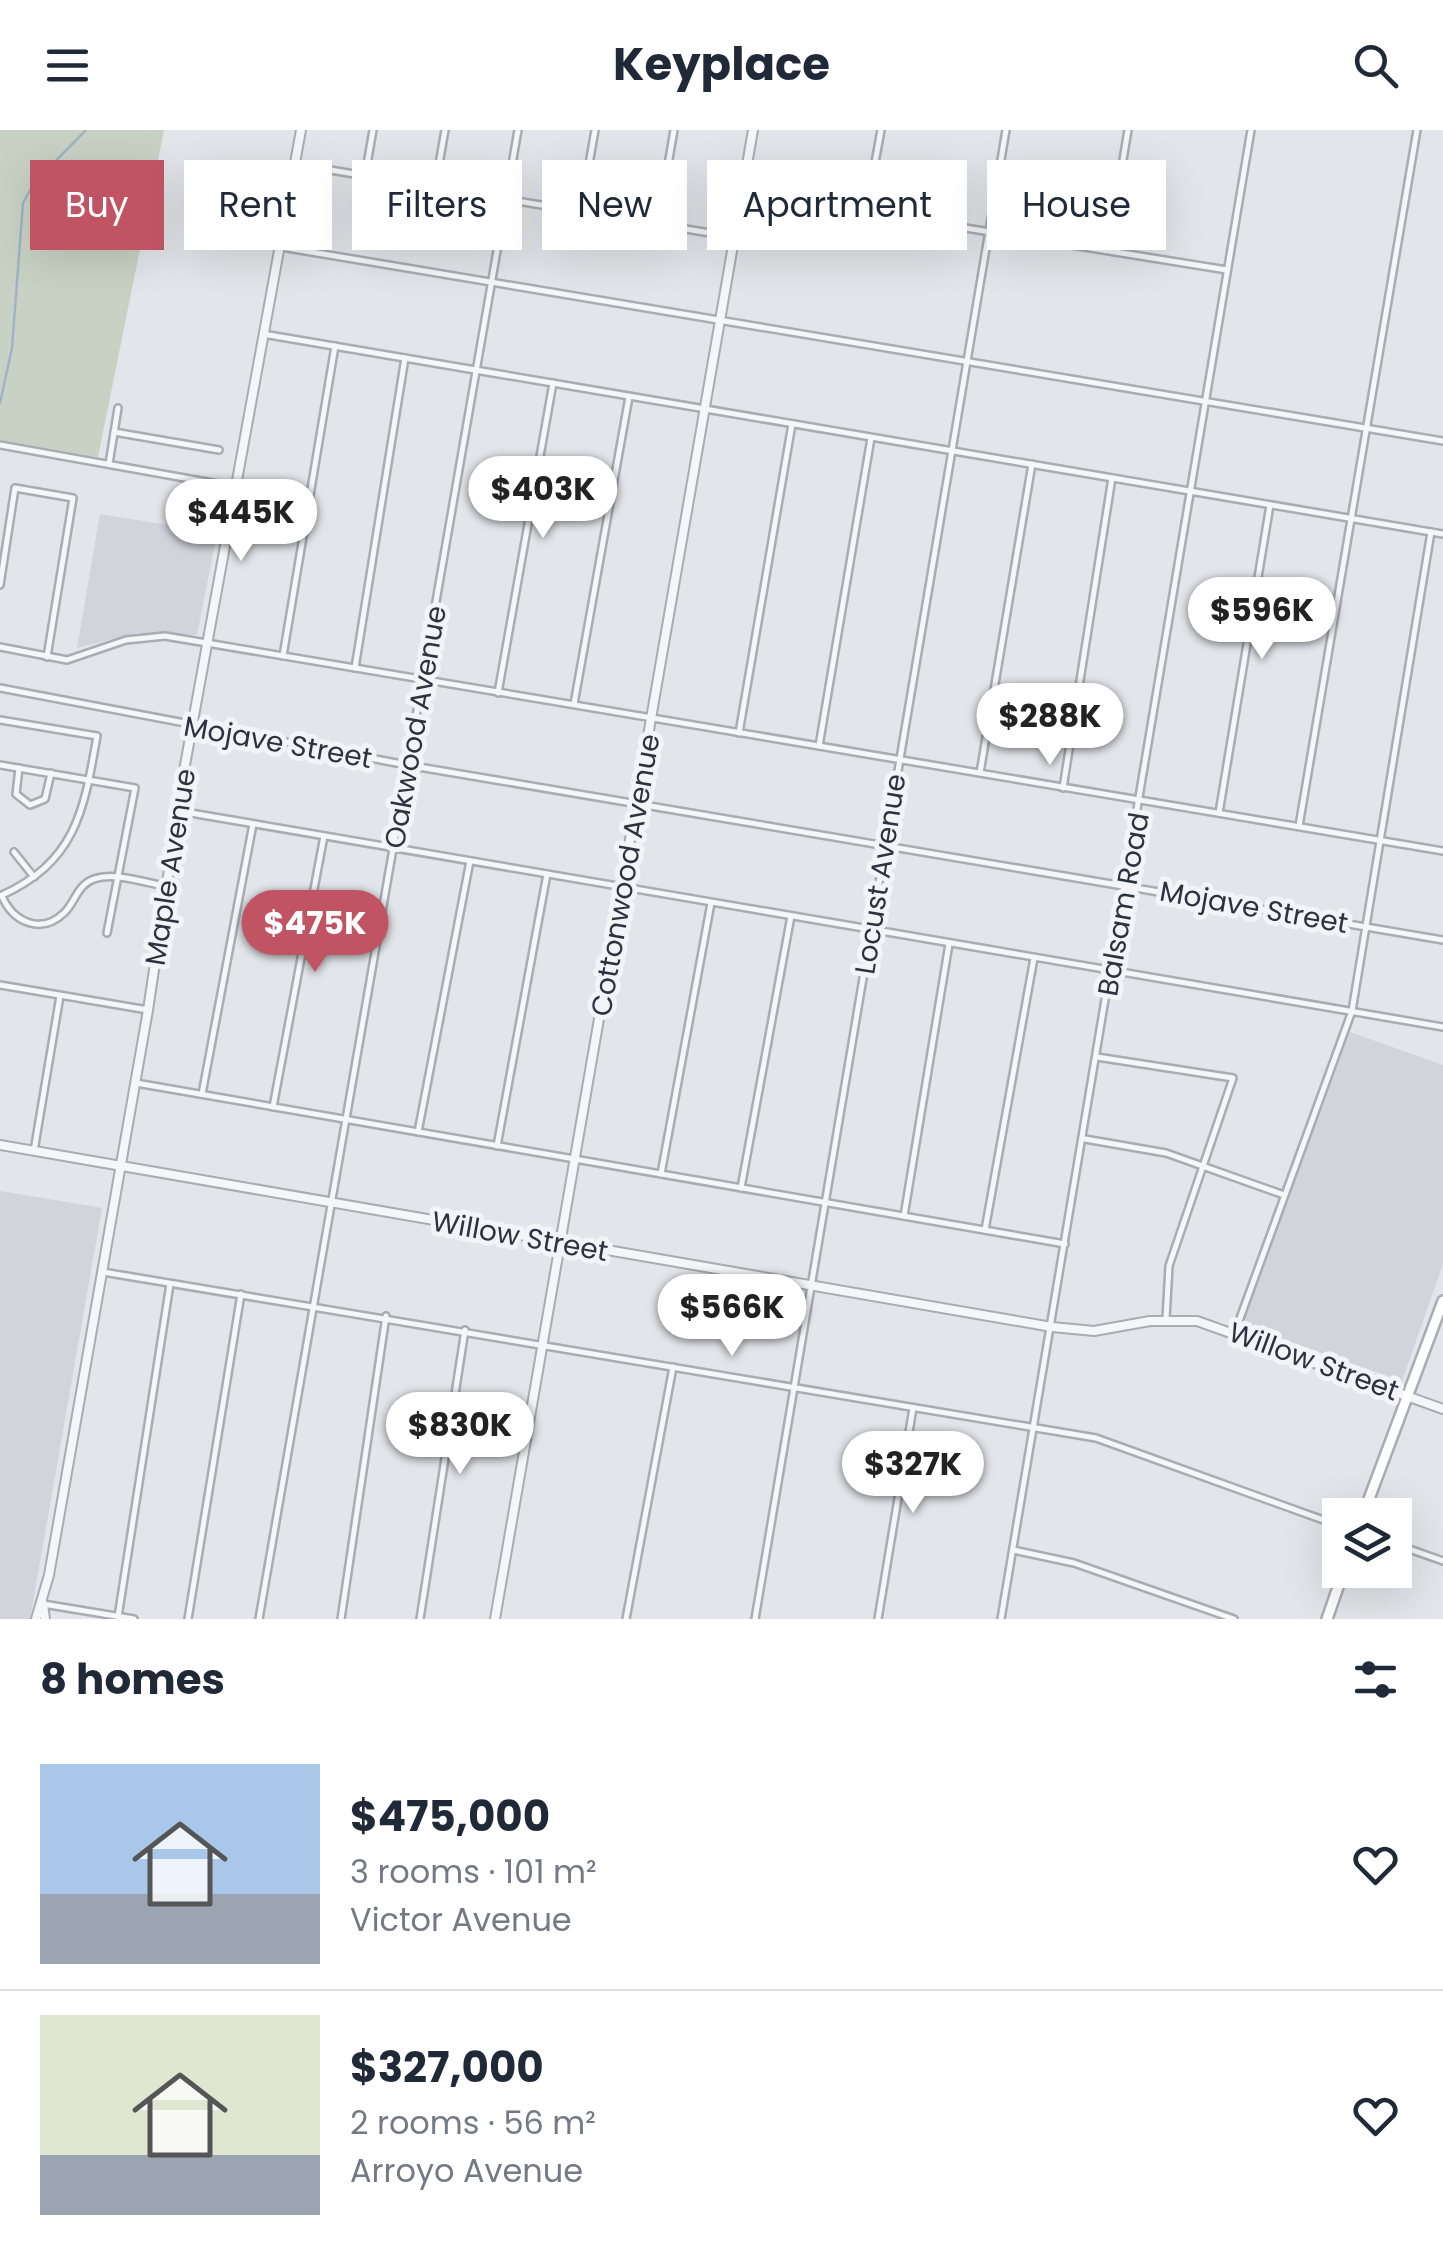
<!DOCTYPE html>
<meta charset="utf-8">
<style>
:root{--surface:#fff;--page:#f6f6f7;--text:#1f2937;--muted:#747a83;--line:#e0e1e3;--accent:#c15463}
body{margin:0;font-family:Poppins,sans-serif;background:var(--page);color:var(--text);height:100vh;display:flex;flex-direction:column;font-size:38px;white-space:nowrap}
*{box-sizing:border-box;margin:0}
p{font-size:32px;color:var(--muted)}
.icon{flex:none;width:55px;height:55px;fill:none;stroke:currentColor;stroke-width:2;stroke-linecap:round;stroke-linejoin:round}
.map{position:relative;height:1489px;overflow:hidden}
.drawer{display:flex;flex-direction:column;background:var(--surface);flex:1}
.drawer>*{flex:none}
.banner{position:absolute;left:30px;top:30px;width:1385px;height:90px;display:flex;gap:20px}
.fabs{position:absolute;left:1322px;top:1368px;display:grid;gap:20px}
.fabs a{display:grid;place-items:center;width:90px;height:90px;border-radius:0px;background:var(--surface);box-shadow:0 10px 40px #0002;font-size:50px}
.price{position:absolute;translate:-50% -85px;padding:0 22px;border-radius:35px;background:#fff;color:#222;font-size:32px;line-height:65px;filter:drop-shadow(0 2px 5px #0008)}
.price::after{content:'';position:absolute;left:50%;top:60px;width:30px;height:22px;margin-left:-15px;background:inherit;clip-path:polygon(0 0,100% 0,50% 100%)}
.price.active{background:var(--accent);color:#fff}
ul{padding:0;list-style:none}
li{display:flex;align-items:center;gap:30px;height:250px;padding:0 40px}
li+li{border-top:2px solid var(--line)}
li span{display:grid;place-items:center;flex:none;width:280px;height:200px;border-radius:0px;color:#555}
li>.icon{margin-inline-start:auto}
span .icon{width:120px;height:120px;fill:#fffc;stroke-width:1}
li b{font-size:42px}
h2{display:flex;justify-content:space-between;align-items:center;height:120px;padding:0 40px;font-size:42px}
.chip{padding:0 35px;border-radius:0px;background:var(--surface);box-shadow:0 10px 40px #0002;font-size:35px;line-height:90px}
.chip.active{background:var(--accent);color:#fff}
header{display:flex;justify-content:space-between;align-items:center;height:130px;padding:0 40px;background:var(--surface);font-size:45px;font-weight:700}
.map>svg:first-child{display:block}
.built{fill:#d1d4db}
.green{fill:#c8d2c4}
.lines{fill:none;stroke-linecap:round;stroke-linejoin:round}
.stream{stroke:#a1b2c5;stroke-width:2.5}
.minor-casing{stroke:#a8acb3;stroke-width:10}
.tertiary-casing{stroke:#a8acb3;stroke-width:12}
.secondary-casing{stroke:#a8acb3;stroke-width:14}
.minor{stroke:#f5f6f8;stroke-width:5}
.tertiary{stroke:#f5f6f8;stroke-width:8}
.secondary{stroke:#fff;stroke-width:9}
.labels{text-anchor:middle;stroke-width:10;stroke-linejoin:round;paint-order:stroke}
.street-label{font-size:28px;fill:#2c3340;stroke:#f2f4f7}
</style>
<header><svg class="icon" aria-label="menu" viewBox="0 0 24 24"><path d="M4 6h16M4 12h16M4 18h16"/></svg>Keyplace<svg class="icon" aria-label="search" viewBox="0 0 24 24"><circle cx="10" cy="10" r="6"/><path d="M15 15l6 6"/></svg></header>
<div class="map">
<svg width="1443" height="1489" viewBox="0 0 1443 1489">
<rect width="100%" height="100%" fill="#e2e5e9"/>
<g class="built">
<path d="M100,384L217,403L197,505L138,503L77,518Z"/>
<path d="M1350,902L1443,935V1134L1402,1251L1264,1203L1244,1190Z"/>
<path d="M0,1061L102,1078L30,1489H0Z"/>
</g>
<path class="green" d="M0,0H164L98,327L0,310Z"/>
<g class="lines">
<path class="stream" d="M0,273L12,218L23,73L34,53L86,0"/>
<g class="minor-casing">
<g id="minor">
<path d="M881,0L866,82L1227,140"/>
<path d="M294,34L734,107"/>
<path d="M365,46L373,0"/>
<path d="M435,57L445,0"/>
<path d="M581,80L595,0"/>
<path d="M658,93L674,0"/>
<path d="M281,117L1443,311"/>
<path d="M1108,120L1128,0"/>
<path d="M263,204L1443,404"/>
<path d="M114,302L219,320"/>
<path d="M0,315L235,357"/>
<path d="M109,334L118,278"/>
<path d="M0,455L15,358L73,368L47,527"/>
<path d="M0,517L67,530L126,510L165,506L1443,721"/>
<path d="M283,526L335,216"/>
<path d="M355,538L405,228"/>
<path d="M0,558L407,635L1443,810"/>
<path d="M498,563L553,253"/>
<path d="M574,574L629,267"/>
<path d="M0,590L97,606C84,681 76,732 0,766"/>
<path d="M739,603L792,294"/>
<path d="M819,616L871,308"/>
<path d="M0,635L135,658L107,803"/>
<path d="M19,638L16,664L30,675L45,669L51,643"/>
<path d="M980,643L1032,334"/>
<path d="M1063,658L1112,348"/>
<path d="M179,681L1443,897"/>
<path d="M1219,683L1270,375"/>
<path d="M1299,696L1417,0"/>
<path d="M14,722L34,747"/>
<path d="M2,766C13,792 41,805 64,783C76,771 77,755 94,749C115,742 143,752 164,756"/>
<path d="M0,855L148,880"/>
<path d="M1097,927L1233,948L1169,1136L1166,1189"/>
<path d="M136,953L1065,1114"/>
<path d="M202,964L253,694"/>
<path d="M273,977L324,706"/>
<path d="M418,1002L470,731"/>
<path d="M1085,1009L1166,1023L1284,1065"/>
<path d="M497,1016L547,744"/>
<path d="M34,1021L60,866"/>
<path d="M661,1044L711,773"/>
<path d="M741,1058L791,786"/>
<path d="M904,1086L949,814"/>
<path d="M985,1100L1034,828"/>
<path d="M103,1142L1096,1308L1340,1396"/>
<path d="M1235,1202L1352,881L1431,402"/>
<path d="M1395,1414L1443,1431"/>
<path d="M1013,1420L1074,1433L1234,1489"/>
<path d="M43,1474L134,1489"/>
<path d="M118,1487L170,1154"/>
<path d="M188,1489L241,1164"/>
<path d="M259,1489L518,0"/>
<path d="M341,1489L386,1186"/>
<path d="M420,1489L465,1200"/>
<path d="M626,1489L673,1237"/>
<path d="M755,1489L1006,0"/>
<path d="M878,1489L913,1278"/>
<path d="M1001,1489L1251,0"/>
</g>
</g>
<g class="tertiary-casing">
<g id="tertiary">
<path d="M0,1015L1052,1197L1094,1201L1150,1191H1197L1443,1279"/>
<path d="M43,1474L45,1489"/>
<path d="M36,1489L49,1445L148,880L183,646L301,0"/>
<path d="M495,1489L753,0"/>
</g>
</g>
<g class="secondary-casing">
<g id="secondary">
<path d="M1363,1385L1443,1171"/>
<path d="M1327,1489L1344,1440"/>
</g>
</g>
<use href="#minor" class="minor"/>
<use href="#tertiary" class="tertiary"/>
<use href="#secondary" class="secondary"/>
</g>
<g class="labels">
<g class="street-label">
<text transform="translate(415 597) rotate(-80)" y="10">Oakwood Avenue</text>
<text transform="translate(278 612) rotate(10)" y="10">Mojave Street</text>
<text transform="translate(170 737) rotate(-81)" y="10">Maple Avenue</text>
<text transform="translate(880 744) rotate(-81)" y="10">Locust Avenue</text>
<text transform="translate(625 745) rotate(-80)" y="10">Cottonwood Avenue</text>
<text transform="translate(1123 774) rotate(-80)" y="10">Balsam Road</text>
<text transform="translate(1254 777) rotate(10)" y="10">Mojave Street</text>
<text transform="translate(520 1106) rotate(10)" y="10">Willow Street</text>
<text transform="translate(1314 1231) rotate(20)" y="10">Willow Street</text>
</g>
</g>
</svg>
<div class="fabs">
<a><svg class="icon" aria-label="layers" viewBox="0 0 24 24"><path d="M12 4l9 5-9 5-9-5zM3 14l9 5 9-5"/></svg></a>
</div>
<b class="price" style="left:543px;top:411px">$403K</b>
<b class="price" style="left:241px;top:434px">$445K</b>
<b class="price" style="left:1262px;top:532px">$596K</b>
<b class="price" style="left:1050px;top:638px">$288K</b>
<b class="price active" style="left:315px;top:845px">$475K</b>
<b class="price" style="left:732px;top:1229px">$566K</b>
<b class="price" style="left:460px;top:1347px">$830K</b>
<b class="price" style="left:913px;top:1386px">$327K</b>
<div class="banner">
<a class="chip active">Buy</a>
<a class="chip">Rent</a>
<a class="chip">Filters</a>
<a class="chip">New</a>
<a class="chip">Apartment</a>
<a class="chip">House</a>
</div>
</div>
<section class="drawer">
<h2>8 homes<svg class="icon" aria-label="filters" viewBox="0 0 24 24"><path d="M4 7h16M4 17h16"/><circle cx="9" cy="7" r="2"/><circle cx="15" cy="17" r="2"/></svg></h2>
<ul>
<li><span style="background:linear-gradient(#a9c7e8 65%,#9aa5b1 0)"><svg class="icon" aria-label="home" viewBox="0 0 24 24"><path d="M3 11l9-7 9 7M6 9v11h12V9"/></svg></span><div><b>$475,000</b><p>3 rooms · 101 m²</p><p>Victor Avenue</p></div><svg class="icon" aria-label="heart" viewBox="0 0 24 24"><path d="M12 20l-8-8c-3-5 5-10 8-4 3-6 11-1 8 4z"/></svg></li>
<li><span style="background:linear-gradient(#dfe7d0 70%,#9aa5b1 0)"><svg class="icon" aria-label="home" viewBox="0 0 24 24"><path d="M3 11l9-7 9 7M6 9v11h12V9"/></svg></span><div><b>$327,000</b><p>2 rooms · 56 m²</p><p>Arroyo Avenue</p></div><svg class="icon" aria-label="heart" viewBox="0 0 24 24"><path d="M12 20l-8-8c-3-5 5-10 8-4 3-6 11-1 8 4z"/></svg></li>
</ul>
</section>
